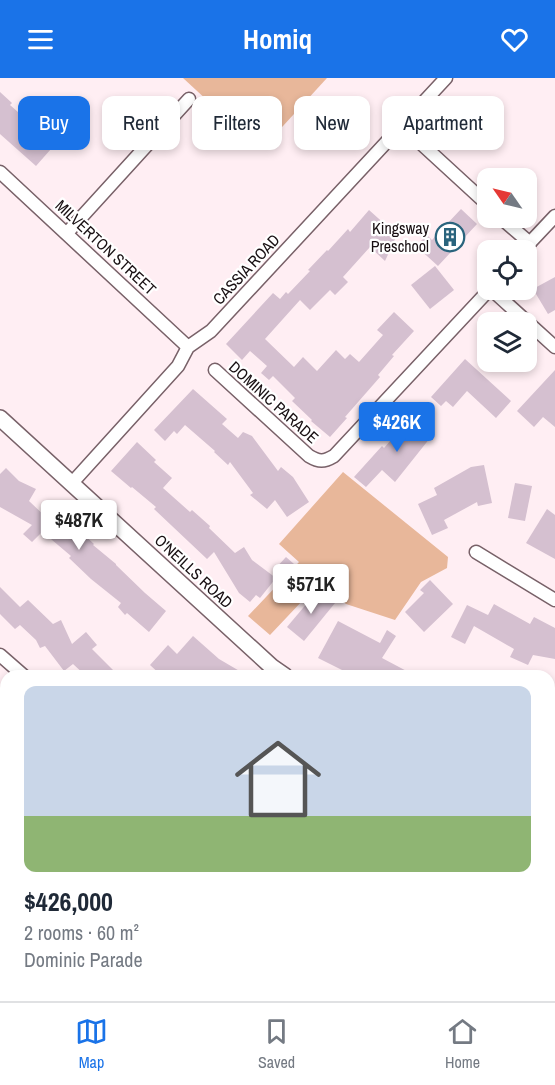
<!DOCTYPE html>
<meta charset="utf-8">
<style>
:root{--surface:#fff;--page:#f6f6f7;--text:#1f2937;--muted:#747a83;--line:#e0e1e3;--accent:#1a73e8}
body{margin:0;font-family:"Archivo Narrow",sans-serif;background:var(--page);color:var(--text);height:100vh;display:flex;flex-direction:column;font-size:22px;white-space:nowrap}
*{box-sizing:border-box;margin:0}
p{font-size:20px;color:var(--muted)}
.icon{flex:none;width:33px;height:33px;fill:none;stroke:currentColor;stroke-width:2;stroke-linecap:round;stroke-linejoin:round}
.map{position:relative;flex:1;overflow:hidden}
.details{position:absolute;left:0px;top:592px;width:555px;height:332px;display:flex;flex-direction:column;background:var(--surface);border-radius:18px 18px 0 0;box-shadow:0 3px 9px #0003}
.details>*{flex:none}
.top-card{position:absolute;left:18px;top:18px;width:519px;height:54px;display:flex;gap:12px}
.needle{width:39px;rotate:304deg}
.tools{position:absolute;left:477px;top:90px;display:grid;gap:12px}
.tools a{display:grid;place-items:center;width:60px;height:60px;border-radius:12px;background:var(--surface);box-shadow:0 3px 9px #0003;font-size:30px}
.price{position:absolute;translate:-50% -51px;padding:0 14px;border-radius:6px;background:#fff;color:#222;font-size:20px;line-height:39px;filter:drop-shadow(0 2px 3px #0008)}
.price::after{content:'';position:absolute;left:50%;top:36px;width:18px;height:14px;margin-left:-9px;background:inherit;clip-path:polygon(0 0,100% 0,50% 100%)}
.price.selected{background:var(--accent);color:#fff}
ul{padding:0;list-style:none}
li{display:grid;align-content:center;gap:12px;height:318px;padding:0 24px}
li span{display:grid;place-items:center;height:186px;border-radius:12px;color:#555}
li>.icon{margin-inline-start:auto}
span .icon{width:108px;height:108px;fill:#fffc;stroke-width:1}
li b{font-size:26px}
.pill{padding:0 21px;border-radius:12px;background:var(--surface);box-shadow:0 3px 9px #0003;font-size:21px;line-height:54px}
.pill.selected{background:var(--accent);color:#fff}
header{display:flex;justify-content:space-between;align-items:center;height:78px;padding:0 24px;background:var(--accent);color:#fff;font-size:27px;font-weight:800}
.tab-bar{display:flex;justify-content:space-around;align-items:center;height:84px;border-top:2px solid var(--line);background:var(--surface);font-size:16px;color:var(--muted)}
.tab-bar a{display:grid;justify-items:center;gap:3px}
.tab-bar .selected{color:var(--accent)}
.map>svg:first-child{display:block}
.green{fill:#e8b79a}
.building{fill:#d5c0d0}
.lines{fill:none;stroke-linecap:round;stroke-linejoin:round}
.minor-casing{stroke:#786168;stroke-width:15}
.tertiary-casing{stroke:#786168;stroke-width:18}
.minor{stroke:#fff;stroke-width:12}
.tertiary{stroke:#fff;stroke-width:15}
.labels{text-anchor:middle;stroke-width:4.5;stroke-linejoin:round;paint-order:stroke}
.poi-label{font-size:16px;fill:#180f12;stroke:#fff;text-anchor:end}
.street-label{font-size:16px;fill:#180f12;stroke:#fff}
</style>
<header><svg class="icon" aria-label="menu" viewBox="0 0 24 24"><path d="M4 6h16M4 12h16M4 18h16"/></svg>Homiq<svg class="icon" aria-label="heart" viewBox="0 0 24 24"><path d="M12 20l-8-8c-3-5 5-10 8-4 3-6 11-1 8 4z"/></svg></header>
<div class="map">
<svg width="555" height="923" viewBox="0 0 555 923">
<rect width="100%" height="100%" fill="#ffeef3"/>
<g class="green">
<path d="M183,0H327L261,72Z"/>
<path d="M343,394L448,479L447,490L421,504L395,542L346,526L321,503L270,557L248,538L299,484L279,466Z"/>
</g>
<g class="building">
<path d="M0,14L12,25L10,27L43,56L46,53L58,63L36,88L0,56Z"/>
<path d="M461,131L477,146L438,188L416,168L427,157L432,162Z"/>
<path d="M369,132L397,157L385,183L370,169L343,199L348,204L335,217L330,212L310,232L300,222L265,261L294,289L303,279L317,293L336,272L345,281L350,276L359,284L383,257L377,252L394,234L414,253L392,277L394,278L378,297L380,299L345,339L347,340L330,359L311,343L312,342L292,323L295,320L273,298L269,302L261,295L267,288L250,273L242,282L226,266L273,215L280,221L286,214L288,216L310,193L308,192L327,172L328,173L348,151L350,154Z"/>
<path d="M435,188L454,212L430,231L411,207Z"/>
<path d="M555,199V232L548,236L533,211Z"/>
<path d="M465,281L511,323L496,340L467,313L453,329L446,323L441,328L431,319Z"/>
<path d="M555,292V349L543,339L534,349L517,333Z"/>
<path d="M193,311L227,341L222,346L238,360L243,354L252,358L278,393L281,389L293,399L309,424L287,439L275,422L267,431L250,417L253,415L230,384L228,387L214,374L215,373L185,347L177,356L174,353L165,363L154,352Z"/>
<path d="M413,337L434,355L395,404L382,392L366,409L354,399L382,368L384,370Z"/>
<path d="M137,364L156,382L154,384L172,400L163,410L190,434L192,432L210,448L209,450L235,475L244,469L252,482L276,500L260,520L256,517L250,524L239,515L214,474L207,481L154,431L156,429L132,409L131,410L111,393Z"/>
<path d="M484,387L492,425L478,428L477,424L444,442L448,450L432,457L418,426L437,417L434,410L471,389Z"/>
<path d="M6,390L19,403L36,411L29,423L47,440L55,432L64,440L65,439L94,466L93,467L116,486V487L145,515L166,533L149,554L127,535L125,537L118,529L121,525L91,501L69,480L71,478L45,456L44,457L41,455L32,464L23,456L32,447L0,429V396Z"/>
<path d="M515,405L532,408L525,443L508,440Z"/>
<path d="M547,431L555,437V481L526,465Z"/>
<path d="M286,479L294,486L282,499L274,492Z"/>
<path d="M430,502L453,526L424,554L405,534L424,515L420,512Z"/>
<path d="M0,509L20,529L28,522L53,546L61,542L72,566L86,554L97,567L92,571L115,594L111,598H86L73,586L64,593L45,568L40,570L36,562L20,547L15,551L0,536Z"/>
<path d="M319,511L335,525L304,563L287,549Z"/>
<path d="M494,526L530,546L534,539L555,550V581L533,577L528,587L510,579L514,571L474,548L465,566L451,559L467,527L488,537Z"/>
<path d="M338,543L380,565L387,552L396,558L382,580L416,598H354L318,580Z"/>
<path d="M193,558L219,581L248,598H162L150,587L168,567L177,576Z"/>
</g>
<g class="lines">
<g class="minor-casing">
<g id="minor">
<path d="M402,48L488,127"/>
<path d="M0,94L188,269"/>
<path d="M501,140L530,165"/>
<path d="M67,155L189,21"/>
<path d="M523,172L555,138"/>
<path d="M492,212L555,269"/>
<path d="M215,292L309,378C319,384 324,384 334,378L489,212"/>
<path d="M72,405L178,288L188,269L211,253L446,0"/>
<path d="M476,474L555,522"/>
<path d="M0,577L24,598"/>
<path d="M0,818L6,824"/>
<path d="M0,893L6,887"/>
<path d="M123,918L132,923"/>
<path d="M519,918L528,923"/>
<path d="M265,923L269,918"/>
</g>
</g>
<g class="tertiary-casing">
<g id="tertiary">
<path d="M0,340L272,589L285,598"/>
<path d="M549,744L555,747"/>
</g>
</g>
<use href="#minor" class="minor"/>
<use href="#tertiary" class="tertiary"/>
</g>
<defs>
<g id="building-ring" transform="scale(1.5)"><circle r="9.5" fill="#fff" stroke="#2a647d" stroke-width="1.5"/><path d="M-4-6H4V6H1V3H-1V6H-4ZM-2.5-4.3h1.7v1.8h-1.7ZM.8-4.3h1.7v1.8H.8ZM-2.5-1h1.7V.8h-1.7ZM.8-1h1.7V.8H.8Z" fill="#2a647d"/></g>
</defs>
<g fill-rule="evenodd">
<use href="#building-ring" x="450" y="159"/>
</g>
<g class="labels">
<g class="poi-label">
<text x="429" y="156">Kingsway<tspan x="429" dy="18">Preschool</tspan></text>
</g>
<g class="street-label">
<text transform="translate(106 169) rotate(43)" y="6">MILVERTON STREET</text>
<text transform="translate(246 191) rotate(-47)" y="6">CASSIA ROAD</text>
<text transform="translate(274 324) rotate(42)" y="6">DOMINIC PARADE</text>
<text transform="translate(194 493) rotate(43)" y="6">O'NEILLS ROAD</text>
</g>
</g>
</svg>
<div class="tools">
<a><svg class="needle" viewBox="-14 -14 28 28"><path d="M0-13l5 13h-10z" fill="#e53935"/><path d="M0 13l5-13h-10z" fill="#747a83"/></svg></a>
<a><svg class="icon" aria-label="locate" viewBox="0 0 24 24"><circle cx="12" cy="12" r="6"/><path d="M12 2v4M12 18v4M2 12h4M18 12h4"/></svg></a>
<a><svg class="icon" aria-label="layers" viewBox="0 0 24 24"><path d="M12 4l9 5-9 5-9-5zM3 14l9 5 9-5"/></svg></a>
</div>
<b class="price selected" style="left:397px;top:375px">$426K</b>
<b class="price" style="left:79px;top:473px">$487K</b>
<b class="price" style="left:311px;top:537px">$571K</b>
<div class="top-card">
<a class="pill selected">Buy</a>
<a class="pill">Rent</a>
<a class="pill">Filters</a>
<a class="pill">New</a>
<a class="pill">Apartment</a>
</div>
<section class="details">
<ul>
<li><span style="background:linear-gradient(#c9d6e8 70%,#8fb573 0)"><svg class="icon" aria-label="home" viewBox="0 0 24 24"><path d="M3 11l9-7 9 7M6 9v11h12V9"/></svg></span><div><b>$426,000</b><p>2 rooms · 60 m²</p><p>Dominic Parade</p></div></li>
</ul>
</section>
</div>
<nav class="tab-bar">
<a class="selected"><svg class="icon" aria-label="map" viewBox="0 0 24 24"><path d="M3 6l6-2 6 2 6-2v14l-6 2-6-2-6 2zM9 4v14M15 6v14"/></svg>Map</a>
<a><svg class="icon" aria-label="saved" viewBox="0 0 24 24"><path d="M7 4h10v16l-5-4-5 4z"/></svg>Saved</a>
<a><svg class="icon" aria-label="home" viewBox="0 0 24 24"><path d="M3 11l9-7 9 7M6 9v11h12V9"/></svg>Home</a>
</nav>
